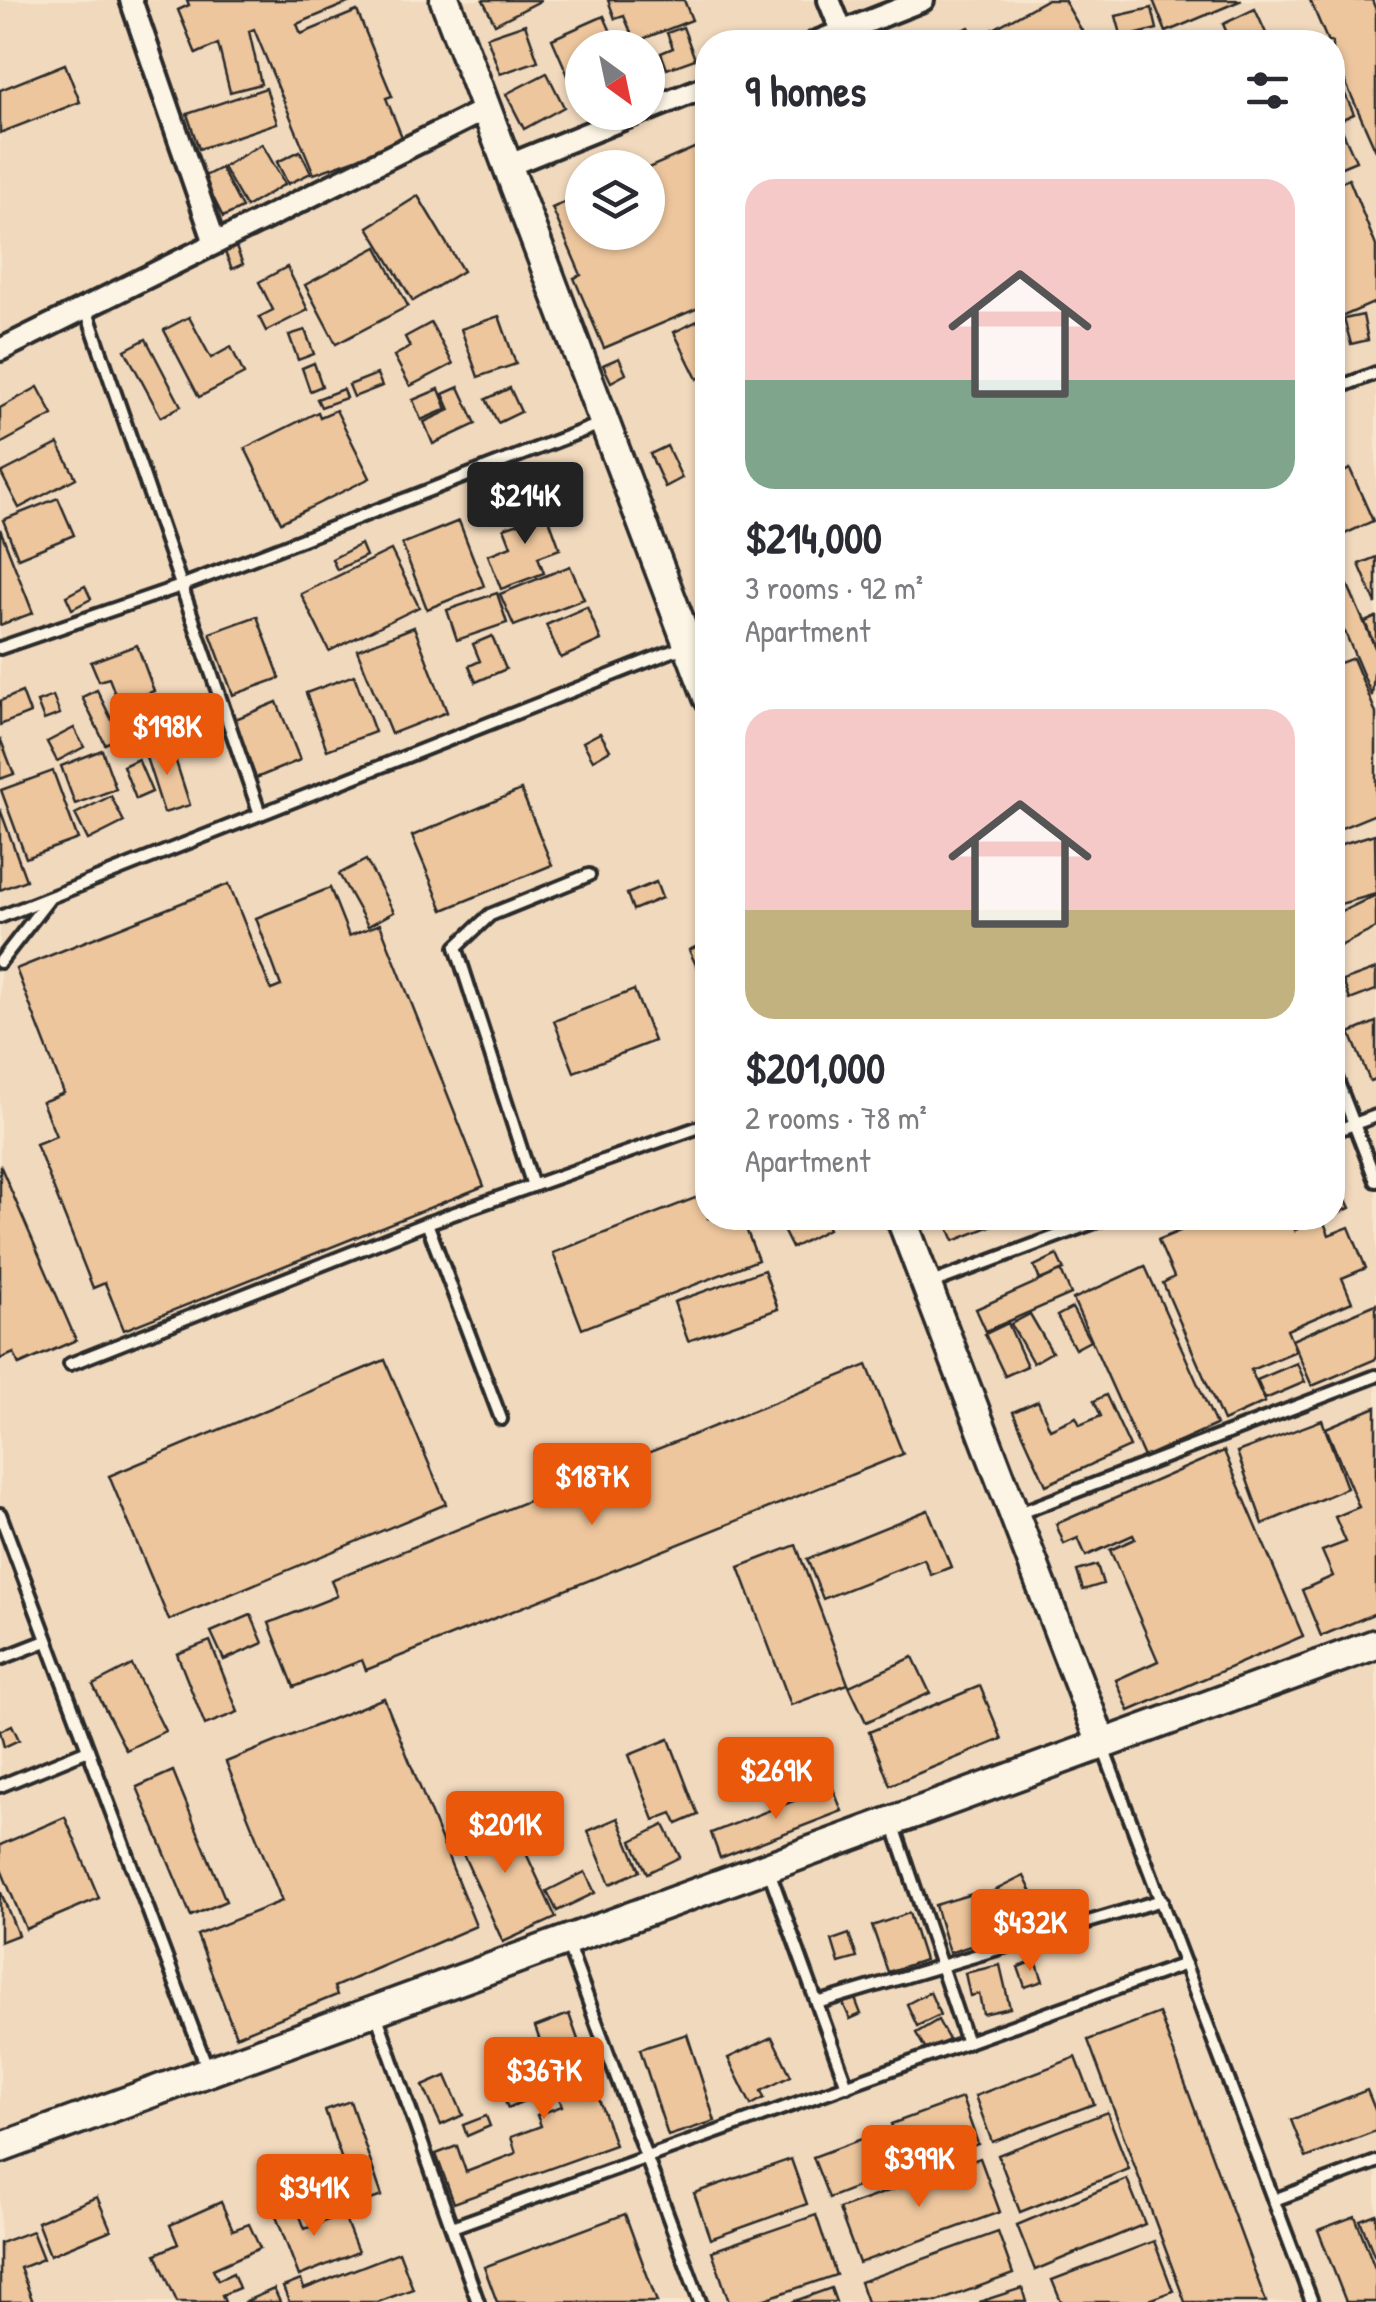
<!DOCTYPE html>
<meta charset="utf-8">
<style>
:root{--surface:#fff;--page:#f7f7f7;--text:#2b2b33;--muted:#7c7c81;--accent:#ea580c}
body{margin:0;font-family:"Patrick Hand",sans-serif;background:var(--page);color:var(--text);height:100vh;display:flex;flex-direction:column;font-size:38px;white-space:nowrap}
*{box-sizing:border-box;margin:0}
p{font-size:32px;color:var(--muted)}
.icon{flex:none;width:55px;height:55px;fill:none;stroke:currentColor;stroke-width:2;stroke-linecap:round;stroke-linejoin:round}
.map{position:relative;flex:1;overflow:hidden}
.drawer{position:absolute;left:695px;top:30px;width:650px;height:1200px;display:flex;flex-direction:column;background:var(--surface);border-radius:40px;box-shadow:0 2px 8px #0004}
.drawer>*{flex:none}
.needle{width:65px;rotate:147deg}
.buttons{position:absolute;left:565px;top:30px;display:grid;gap:20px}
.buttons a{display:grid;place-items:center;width:100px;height:100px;border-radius:50%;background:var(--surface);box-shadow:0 2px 8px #0004;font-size:50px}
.price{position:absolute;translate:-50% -85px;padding:0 22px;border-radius:10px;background:var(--accent);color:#fff;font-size:32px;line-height:65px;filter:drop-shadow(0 2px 5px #0008)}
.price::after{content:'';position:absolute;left:50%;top:60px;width:30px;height:22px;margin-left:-15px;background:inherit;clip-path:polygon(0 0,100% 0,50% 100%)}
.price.active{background:#222;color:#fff}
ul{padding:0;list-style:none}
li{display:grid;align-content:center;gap:20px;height:530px;padding:0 50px}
li span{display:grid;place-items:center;height:310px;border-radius:30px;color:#555}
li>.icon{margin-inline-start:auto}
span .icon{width:180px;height:180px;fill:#fffc;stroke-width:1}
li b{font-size:42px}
h2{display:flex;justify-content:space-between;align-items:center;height:120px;padding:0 50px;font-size:42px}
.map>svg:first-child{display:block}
.built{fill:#f1d9bd;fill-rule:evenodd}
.building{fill:#edc69d;stroke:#2b2b2b;stroke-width:2.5}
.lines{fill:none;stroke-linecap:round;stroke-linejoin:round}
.lane-casing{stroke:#2b2b2b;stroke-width:18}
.street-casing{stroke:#2b2b2b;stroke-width:28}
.secondary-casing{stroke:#2b2b2b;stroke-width:35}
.lane{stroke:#fcf5e5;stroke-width:10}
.street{stroke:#fcf5e5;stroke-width:20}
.secondary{stroke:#fcf5e5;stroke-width:28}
</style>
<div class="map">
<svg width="1376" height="2302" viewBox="0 0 1376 2302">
<rect width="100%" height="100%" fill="#f8e7cf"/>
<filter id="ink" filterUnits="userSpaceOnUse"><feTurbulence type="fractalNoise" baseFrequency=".01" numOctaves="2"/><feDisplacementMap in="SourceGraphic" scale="20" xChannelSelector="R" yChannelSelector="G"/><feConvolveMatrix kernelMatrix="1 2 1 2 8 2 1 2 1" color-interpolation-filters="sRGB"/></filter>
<g filter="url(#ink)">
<path class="built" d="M0,0H1376V2302H0ZM708,42H1332V1218H708ZM582,48H648V112H582ZM582,168H648V232H582Z"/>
<g class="building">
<path d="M187,0H355L297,24L301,34L357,11L392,96L386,98L404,142L314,174L254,29L249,31L261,84L230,92L218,44L196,54L178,10L189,5Z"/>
<path d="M483,0H540V1L495,24Z"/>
<path d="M608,0H684L692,20L635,42L624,16L615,19Z"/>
<path d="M1046,0H1064L1082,31L1068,42H997L990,31Z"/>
<path d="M1153,0H1242L1166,32Z"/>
<path d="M1310,0H1372L1376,10V151L1332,52V42H1328Z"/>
<path d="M1152,8L1157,29L1122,38L1116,16Z"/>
<path d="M1255,9L1270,42H1231L1223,24Z"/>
<path d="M604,16L618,48H582V85L574,89L552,39Z"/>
<path d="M525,24L538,61L500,74L487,37Z"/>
<path d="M683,27L695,59L667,69L661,53L673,48L667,33Z"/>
<path d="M969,27L976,42H945L943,38Z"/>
<path d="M65,64L80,102L0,133V90Z"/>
<path d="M547,73L564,107L524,129L506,94Z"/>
<path d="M1340,83L1354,114L1338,121L1356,161L1332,171V86Z"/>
<path d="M266,88L277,123L199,149L187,114Z"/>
<path d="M708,142V304L604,348L574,278L581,275L552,208L582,195V232H648V168Z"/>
<path d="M262,144L285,184L246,207L223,167Z"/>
<path d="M300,151L311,173L288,184L277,162Z"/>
<path d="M221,168L242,208L223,217L203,177Z"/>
<path d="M1349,179L1376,246V302L1332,321V186Z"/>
<path d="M418,196L463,271L413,301L368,227Z"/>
<path d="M235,245L243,264L232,269L224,250Z"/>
<path d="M377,247L408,306L336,344L305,285Z"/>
<path d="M287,267L308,310L266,331L259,317L273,310L259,282Z"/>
<path d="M1363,315L1368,340L1351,344L1344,319Z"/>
<path d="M499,316L516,364L478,377L461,329Z"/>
<path d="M708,316V373L697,379L674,332Z"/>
<path d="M189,317L211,358L231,347L244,374L199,397L164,330Z"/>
<path d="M431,323L453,364L410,386L394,356L410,347L405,337Z"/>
<path d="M305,330L314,354L298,360L289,335Z"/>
<path d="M146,339L181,406L161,417L125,350Z"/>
<path d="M619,358L626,374L611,382L603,365Z"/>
<path d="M314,363L322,386L310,391L302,368Z"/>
<path d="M377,374L382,386L354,397L349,385Z"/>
<path d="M38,387L53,415L0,444V408Z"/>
<path d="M459,387L476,424L433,444L424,422L450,410L443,394Z"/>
<path d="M510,388L521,412L498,423L486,399Z"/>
<path d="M343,389L346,398L321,407L317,399Z"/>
<path d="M439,389L447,409L421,420L413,400Z"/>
<path d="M336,410L370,478L281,522L245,448L318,412L320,417Z"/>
<path d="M58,444L76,478L19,508L1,473Z"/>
<path d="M667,446L682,478L665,487L650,454Z"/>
<path d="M1350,469L1373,521L1332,540V477Z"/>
<path d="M58,498L74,535L18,558L3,520Z"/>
<path d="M542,499L560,549L538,557L544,573L501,589L488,555L511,546L504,528L525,521L520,507Z"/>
<path d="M459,521L484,586L427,609L402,544Z"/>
<path d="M0,529L33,613L0,625Z"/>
<path d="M361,544L366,556L337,570L332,559Z"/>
<path d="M391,550L419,607L329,651L301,594Z"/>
<path d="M1376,557V604L1359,564Z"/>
<path d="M1337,560L1376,650L1372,696L1345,632L1332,637V561Z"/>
<path d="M570,566L584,599L514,626L500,594Z"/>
<path d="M85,586L91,599L72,609L66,596Z"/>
<path d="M497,593L507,623L457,640L447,610Z"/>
<path d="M587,607L601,640L561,658L546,625Z"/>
<path d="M257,616L280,678L233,695L210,633Z"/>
<path d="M1376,617V649L1365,622Z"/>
<path d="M414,627L447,712L391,734L357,650Z"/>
<path d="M492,636L506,669L476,682L469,666L480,661L473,644Z"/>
<path d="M137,645L154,691L119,704L109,678L99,681L91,662Z"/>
<path d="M1353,658L1376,713V814L1332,832V666Z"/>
<path d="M354,675L375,732L327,750L306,693Z"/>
<path d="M97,690L120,737L105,744L82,697Z"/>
<path d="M22,692L30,713L0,725V701Z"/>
<path d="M53,696L60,714L44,720L37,702Z"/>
<path d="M277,702L300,760L256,778L233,720Z"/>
<path d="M134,704L144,724L129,731L120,712Z"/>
<path d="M74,728L84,747L57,761L47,742Z"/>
<path d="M600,733L610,750L593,760L583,742Z"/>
<path d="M0,738L14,774L0,779Z"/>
<path d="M170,743L190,805L164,813L144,751Z"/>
<path d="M102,750L116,789L75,804L61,766Z"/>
<path d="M138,759L152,792L136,799L123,766Z"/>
<path d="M53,771L78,839L26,858L1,790Z"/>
<path d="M521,790L552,865L443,910L412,836Z"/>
<path d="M111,796L124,822L88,840L75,814Z"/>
<path d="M0,809L26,880L0,890Z"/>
<path d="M1375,834L1376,894L1337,905L1332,847Z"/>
<path d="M366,860L394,912L368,926L339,874Z"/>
<path d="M656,882L662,898L633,910L627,894Z"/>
<path d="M229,884L271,990L281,986L256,918L330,888L349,936L380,924L484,1186L124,1330L105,1283L93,1288L36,1144L56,1136L42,1102L64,1093L16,969Z"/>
<path d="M1376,895V928L1332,950V916Z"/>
<path d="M708,941V978L703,980L689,950Z"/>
<path d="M1376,969V990L1350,1000L1343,981Z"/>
<path d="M634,990L654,1041L574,1072L554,1021Z"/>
<path d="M1376,1022V1079L1370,1081L1350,1033Z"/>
<path d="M0,1165L76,1340L19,1365L14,1353L0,1359Z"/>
<path d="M1332,1170L1350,1208L1332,1216Z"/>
<path d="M708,1193V1218H742L758,1260L582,1329L553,1253Z"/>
<path d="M777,1218H822L828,1229L792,1248Z"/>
<path d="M944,1218H1011L954,1241Z"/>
<path d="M1211,1218H1289L1295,1230L1322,1218L1329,1235L1349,1227L1366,1268L1342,1278L1352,1302L1287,1330L1296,1351L1251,1370L1265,1402L1223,1421L1163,1283L1174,1277L1158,1240Z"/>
<path d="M1057,1255L1064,1270L1040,1280L1034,1266Z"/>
<path d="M1145,1266L1216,1425L1144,1457L1073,1299Z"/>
<path d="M764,1270L778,1309L688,1341L674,1302Z"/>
<path d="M1061,1271L1071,1294L986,1331L976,1309Z"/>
<path d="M1376,1304V1359L1312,1386L1292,1340Z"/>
<path d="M1072,1308L1090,1341L1075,1349L1057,1316Z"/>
<path d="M1030,1314L1052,1352L1033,1363L1011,1324Z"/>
<path d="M1008,1323L1027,1366L1005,1376L985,1334Z"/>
<path d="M385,1360L446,1504L169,1620L109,1476Z"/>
<path d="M1297,1363L1305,1382L1265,1399L1257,1380Z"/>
<path d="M867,1365L903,1454L366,1670L362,1660L294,1687L269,1623L337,1596L331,1580Z"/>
<path d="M1106,1395L1130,1447L1046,1485L1013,1412L1038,1401L1050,1429L1076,1417L1080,1425L1101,1416L1094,1401Z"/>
<path d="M1376,1407V1613L1321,1636L1302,1590L1333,1576L1322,1551L1346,1542L1335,1517L1359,1507L1326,1428Z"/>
<path d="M1322,1420L1347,1488L1263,1524L1237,1452Z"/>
<path d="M1224,1451L1303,1636L1129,1711L1116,1680L1158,1661L1110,1550L1135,1539L1133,1535L1086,1556L1078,1538L1064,1544L1056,1524Z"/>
<path d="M928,1510L951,1567L931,1575L924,1559L823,1599L807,1559Z"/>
<path d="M796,1545L848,1684L791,1705L739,1567Z"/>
<path d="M1097,1565L1103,1584L1083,1590L1077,1571Z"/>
<path d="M251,1615L263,1643L224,1660L211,1632Z"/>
<path d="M210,1641L238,1712L205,1725L177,1654Z"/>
<path d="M913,1657L930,1693L866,1722L849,1686Z"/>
<path d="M132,1665L165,1731L126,1750L93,1685Z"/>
<path d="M980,1686L1002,1739L890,1785L869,1732Z"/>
<path d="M384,1698L476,1926L334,1987L337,1995L236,2036L197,1935L282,1901L226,1762Z"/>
<path d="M12,1725L19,1740L4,1747L0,1731Z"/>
<path d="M669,1739L698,1815L677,1824L672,1813L654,1820L629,1755Z"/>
<path d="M173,1771L226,1901L191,1916L137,1787Z"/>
<path d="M832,1786L842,1811L720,1858L711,1833Z"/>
<path d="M506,1810L556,1918L503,1942L454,1834Z"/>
<path d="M65,1817L99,1898L26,1929L0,1867V1845Z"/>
<path d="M618,1818L640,1871L610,1884L588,1831Z"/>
<path d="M664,1825L680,1857L647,1873L632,1841Z"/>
<path d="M585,1872L595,1893L557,1911L547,1891Z"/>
<path d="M1024,1876L1045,1920L1002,1941L980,1898Z"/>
<path d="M0,1890L18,1935L0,1942Z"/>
<path d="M972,1894L986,1941L949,1953L935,1905Z"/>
<path d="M909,1913L924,1960L888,1972L872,1926Z"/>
<path d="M849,1934L857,1958L839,1963L832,1940Z"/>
<path d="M1036,1961L1043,1981L1025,1987L1018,1967Z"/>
<path d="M1000,1965L1010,2008L983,2014L979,1994L970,1996L965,1973Z"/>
<path d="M930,1992L940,2015L917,2026L907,2004Z"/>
<path d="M854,1996L861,2014L850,2019L842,2001Z"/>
<path d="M1159,2013L1266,2302H1185L1088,2040Z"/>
<path d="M569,2014L615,2145L454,2203L436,2154L457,2146L466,2172L516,2153L511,2137L541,2126L537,2115L562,2106L557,2092L552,2094L542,2065L548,2063L535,2027Z"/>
<path d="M938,2020L949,2040L927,2052L916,2033Z"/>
<path d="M687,2034L715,2121L668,2136L640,2049Z"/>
<path d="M772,2037L791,2076L761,2091L764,2098L751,2105L728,2058Z"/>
<path d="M528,2050L546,2091L508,2108L490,2066Z"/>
<path d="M1076,2057L1094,2104L992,2142L975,2096Z"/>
<path d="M446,2076L463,2115L441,2125L423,2086Z"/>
<path d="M1367,2090L1376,2112V2131L1306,2158L1291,2120Z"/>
<path d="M962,2098L978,2144L907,2170L891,2124Z"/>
<path d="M350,2101L382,2196L357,2205L325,2110Z"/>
<path d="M1107,2112L1129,2169L1020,2212L998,2155Z"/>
<path d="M486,2116L490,2126L467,2136L463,2125Z"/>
<path d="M875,2134L891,2174L829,2198L813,2157Z"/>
<path d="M980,2158L1000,2212L859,2263L839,2209Z"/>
<path d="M791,2159L807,2204L710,2239L694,2193Z"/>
<path d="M1127,2179L1145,2224L1035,2270L1017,2225Z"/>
<path d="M97,2197L111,2230L50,2255L37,2222Z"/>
<path d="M293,2198L305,2229L343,2214L358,2252L299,2276L272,2206Z"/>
<path d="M221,2202L233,2230L249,2224L260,2248L213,2269L218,2280L233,2273L239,2288L222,2295L225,2302H177L156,2254L178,2244L170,2225Z"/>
<path d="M625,2214L657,2302H497L484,2267Z"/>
<path d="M1376,2214V2254L1374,2255L1360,2220Z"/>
<path d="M816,2215L836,2275L756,2302H729L712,2251Z"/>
<path d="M1355,2216L1376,2271V2302H1346L1318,2230Z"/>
<path d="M32,2231L43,2259L20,2268L33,2302H0V2243Z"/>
<path d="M998,2232L1013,2274L937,2302H867L860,2282Z"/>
<path d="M1154,2241L1173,2291L1143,2302H1061L1052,2280Z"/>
<path d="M399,2252L413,2289L378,2302H289L283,2287L301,2280L304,2289Z"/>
<path d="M831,2288L836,2302H792Z"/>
<path d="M1022,2288L1026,2302H979Z"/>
<path d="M274,2289L280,2302H244Z"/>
</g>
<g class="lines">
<g class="lane-casing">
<g id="lane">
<path d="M86,309L260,814"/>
<path d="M1332,390L1376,373"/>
<path d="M0,648L181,586L603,423"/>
<path d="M0,917L708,637"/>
<path d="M0,962L49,899"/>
<path d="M1332,1067L1376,1181"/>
<path d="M1332,1132L1376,1116"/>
<path d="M533,1186L456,947L490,915L589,875"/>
<path d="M427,1223L501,1419"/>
<path d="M929,1284L1106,1218"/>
<path d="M70,1364L427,1223L708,1124"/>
<path d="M0,1514L208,2070"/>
<path d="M1017,1514L1376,1376"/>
<path d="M0,1659L46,1641"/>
<path d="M1102,1745L1312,2302"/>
<path d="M0,1786L88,1750"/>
<path d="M894,1826L967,2043"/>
<path d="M769,1871L847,2086"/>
<path d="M567,1943L700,2302"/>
<path d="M817,2003L1162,1900"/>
<path d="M375,2011L478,2302"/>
<path d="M1274,2200L1376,2162"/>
<path d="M452,2227L1185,1964"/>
</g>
</g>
<g class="street-casing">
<g id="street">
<path d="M131,0L215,243"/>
<path d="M829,0L842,32"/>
<path d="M816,42L923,0"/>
<path d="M648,110L708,86"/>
<path d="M507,166L640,112"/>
<path d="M0,350L486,109"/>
</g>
</g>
<g class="secondary-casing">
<g id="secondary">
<path d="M445,0L708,697"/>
<path d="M901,1218L1102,1744"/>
<path d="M0,2148L1376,1644"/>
</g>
</g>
<use href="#lane" class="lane"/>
<use href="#street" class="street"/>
<use href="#secondary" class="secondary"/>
</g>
</g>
</svg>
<div class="buttons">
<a><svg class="needle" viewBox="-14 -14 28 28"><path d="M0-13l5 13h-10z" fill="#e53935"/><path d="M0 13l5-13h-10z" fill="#7c7c81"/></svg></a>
<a><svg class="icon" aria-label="layers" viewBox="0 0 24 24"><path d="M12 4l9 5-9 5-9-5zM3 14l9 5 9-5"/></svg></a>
</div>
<b class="price active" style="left:525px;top:547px">$214K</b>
<b class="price" style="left:167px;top:778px">$198K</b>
<b class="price" style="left:592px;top:1528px">$187K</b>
<b class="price" style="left:776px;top:1822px">$269K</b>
<b class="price" style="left:505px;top:1876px">$201K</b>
<b class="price" style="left:1030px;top:1974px">$432K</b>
<b class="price" style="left:544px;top:2122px">$367K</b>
<b class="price" style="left:919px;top:2210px">$399K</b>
<b class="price" style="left:314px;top:2239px">$341K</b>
<section class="drawer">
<h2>9 homes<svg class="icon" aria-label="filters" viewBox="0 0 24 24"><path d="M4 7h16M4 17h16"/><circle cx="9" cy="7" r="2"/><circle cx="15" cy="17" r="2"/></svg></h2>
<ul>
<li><span style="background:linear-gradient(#f6c9c9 65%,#7fa58c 0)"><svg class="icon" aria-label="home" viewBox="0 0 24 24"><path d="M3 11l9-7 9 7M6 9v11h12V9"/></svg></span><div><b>$214,000</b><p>3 rooms · 92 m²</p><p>Apartment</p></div></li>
<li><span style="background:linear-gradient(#f6c9c9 65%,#c2b280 0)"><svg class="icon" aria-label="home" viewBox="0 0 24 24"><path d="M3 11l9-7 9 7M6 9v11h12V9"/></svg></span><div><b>$201,000</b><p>2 rooms · 78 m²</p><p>Apartment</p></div></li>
</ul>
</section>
</div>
